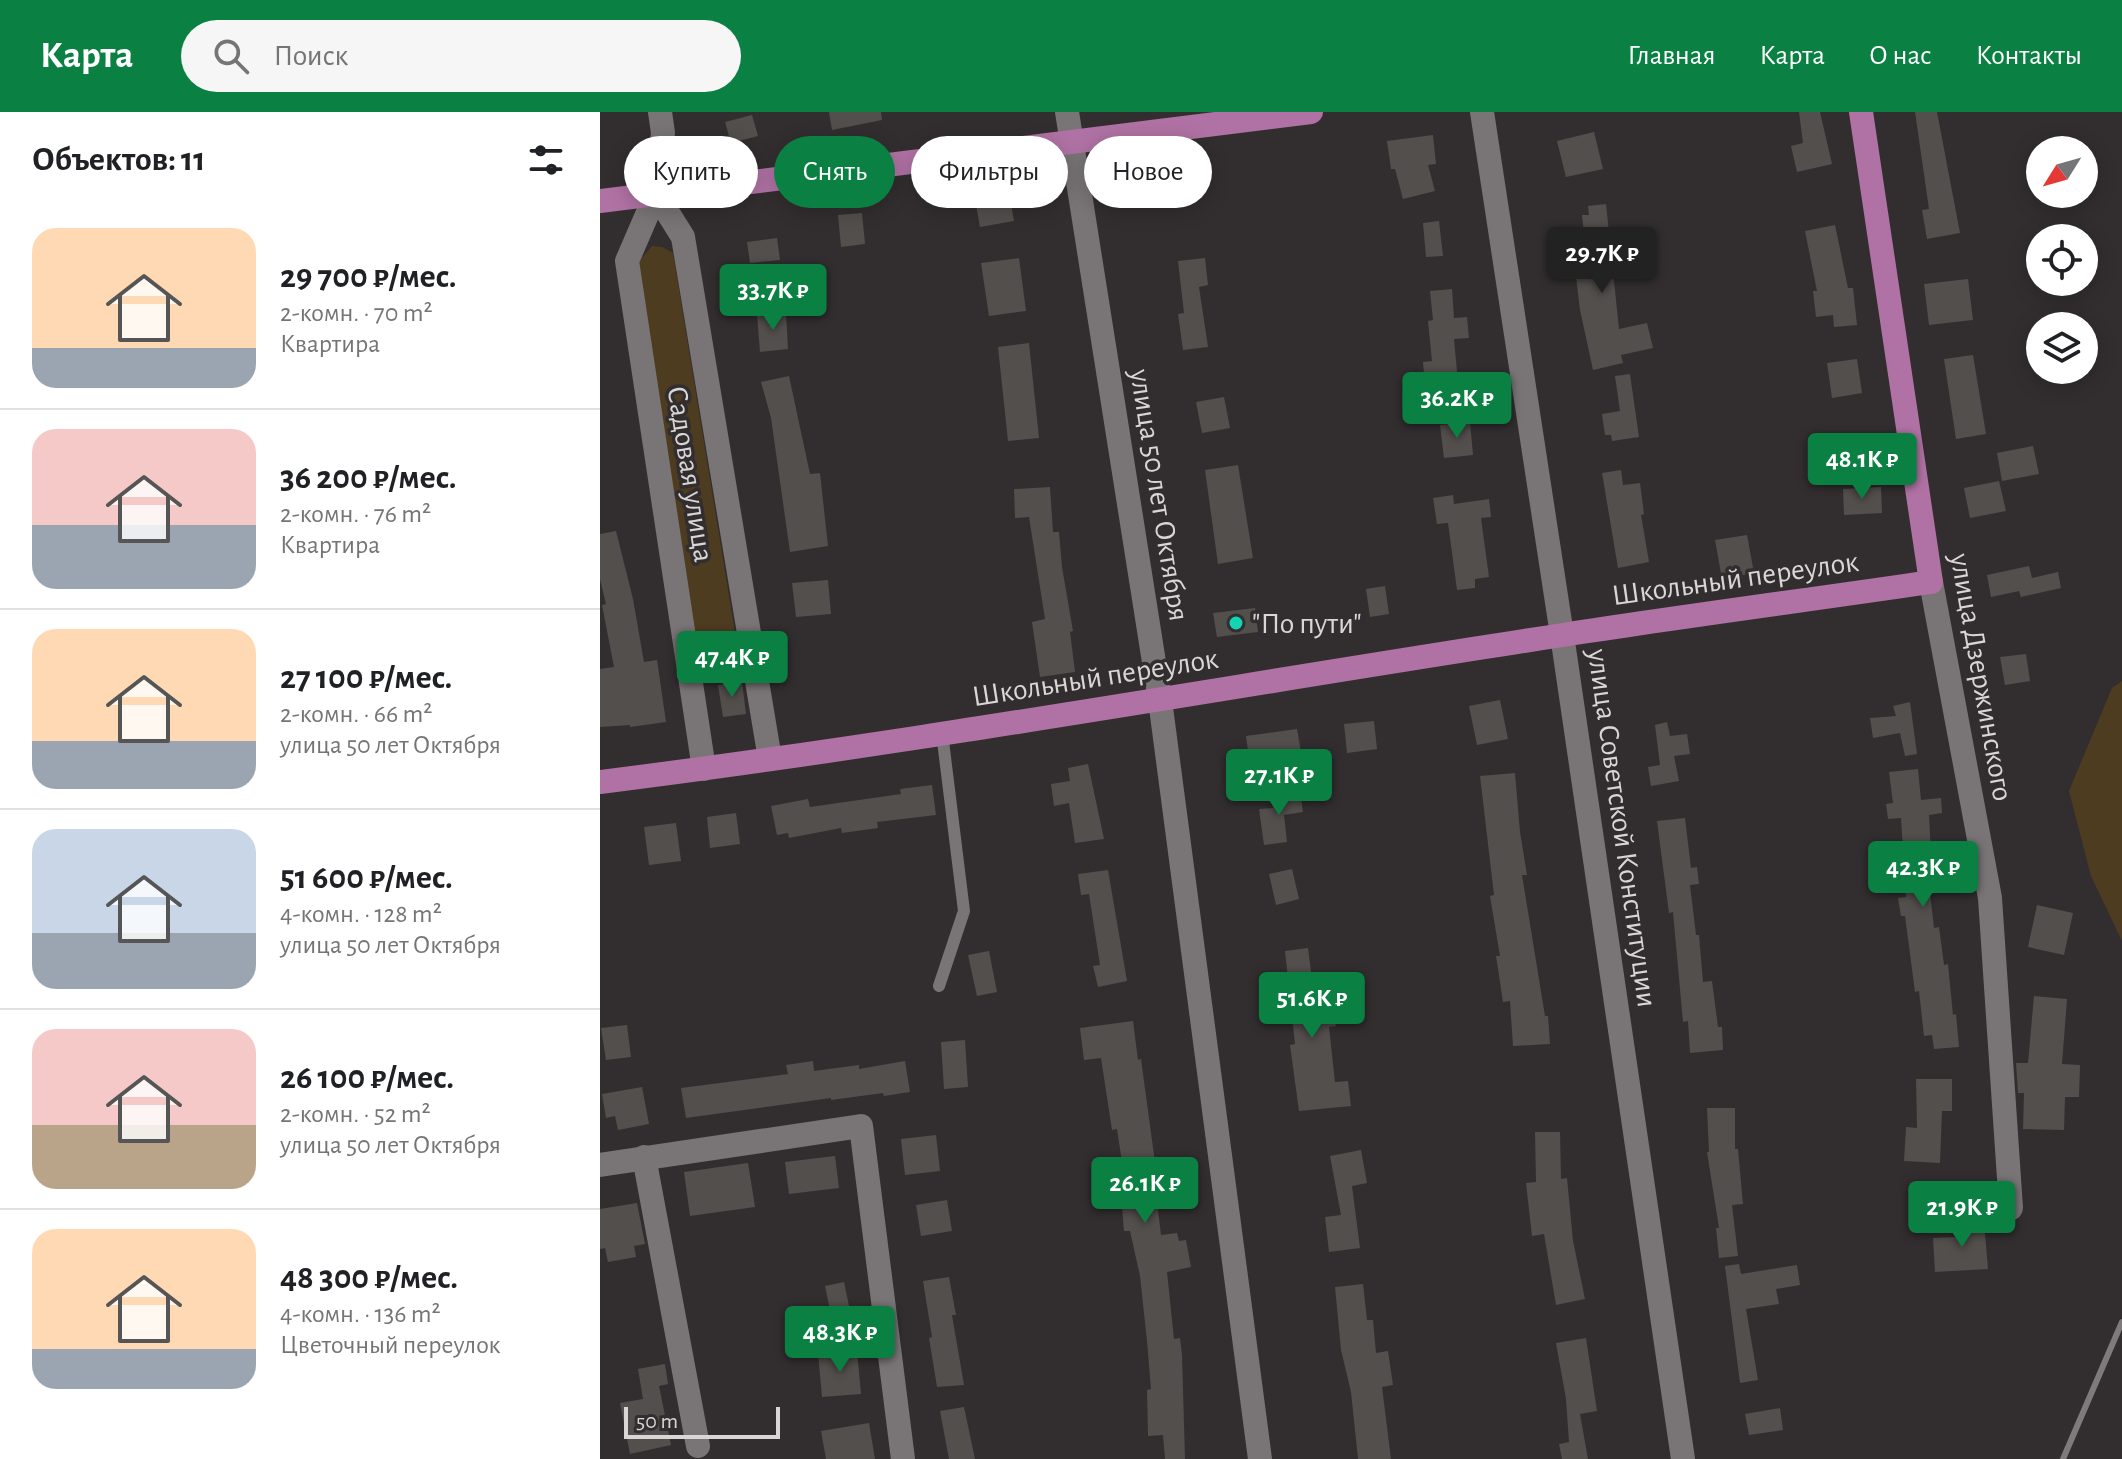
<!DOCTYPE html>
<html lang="ru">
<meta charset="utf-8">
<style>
:root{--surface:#fff;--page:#f6f6f6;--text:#202124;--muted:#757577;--line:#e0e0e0;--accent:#0b8043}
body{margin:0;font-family:"Alegreya Sans",sans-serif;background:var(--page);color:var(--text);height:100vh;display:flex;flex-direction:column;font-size:30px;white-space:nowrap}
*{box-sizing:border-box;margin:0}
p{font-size:26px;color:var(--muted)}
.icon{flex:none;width:44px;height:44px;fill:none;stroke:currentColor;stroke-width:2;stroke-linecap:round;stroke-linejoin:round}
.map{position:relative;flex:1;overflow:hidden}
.side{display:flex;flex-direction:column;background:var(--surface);width:600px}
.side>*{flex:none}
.guide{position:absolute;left:24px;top:24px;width:760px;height:72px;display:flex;gap:16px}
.needle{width:52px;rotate:233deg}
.buttons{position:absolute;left:1426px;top:24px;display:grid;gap:16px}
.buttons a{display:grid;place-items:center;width:72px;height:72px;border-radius:50%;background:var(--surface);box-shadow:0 4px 20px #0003;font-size:40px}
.scale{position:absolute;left:24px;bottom:20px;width:156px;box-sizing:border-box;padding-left:8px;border:4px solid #d9d6d6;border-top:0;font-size:22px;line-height:28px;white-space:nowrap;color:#d9d6d6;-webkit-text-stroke:6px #322e2f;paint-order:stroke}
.price{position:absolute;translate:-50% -68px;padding:0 18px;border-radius:8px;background:var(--accent);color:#fff;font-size:26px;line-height:52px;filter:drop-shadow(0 2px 4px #0008)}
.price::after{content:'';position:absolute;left:50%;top:48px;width:24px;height:18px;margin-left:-12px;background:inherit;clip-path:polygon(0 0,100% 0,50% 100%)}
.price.selected{background:#222;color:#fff}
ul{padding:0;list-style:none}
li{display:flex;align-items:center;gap:24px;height:200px;padding:0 32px}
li+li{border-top:2px solid var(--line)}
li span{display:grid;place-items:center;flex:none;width:224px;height:160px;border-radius:24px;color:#555}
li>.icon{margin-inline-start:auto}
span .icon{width:96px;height:96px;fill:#fffc;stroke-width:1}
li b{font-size:34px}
h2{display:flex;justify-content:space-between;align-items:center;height:96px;padding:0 32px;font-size:34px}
.tag{padding:0 28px;border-radius:36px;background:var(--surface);box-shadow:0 4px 20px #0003;font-size:28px;line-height:72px}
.tag.selected{background:var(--accent);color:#fff}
header{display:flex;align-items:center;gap:48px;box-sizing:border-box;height:112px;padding:0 40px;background:var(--accent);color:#fff}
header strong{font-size:38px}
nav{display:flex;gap:44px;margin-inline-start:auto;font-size:28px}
.search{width:560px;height:72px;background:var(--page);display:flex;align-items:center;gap:20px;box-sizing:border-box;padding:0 28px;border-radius:44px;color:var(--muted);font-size:30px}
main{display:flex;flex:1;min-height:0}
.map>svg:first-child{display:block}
.green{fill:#4e3c21}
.building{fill:#534f4d}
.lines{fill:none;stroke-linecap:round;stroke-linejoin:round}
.lane{stroke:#797475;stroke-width:12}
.street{stroke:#797475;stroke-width:24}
.primary{stroke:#b072a4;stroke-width:24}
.rail{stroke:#7f7b7c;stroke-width:6}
.poi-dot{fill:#13d5b3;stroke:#322e2f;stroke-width:3}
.labels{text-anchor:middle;stroke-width:7;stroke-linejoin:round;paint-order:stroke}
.street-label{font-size:30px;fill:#d9d6d6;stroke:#322e2f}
.poi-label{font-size:30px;fill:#d9d6d6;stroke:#322e2f;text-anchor:start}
</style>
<header>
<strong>Карта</strong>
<div class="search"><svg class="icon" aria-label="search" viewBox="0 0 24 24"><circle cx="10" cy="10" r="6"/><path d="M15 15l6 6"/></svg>Поиск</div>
<nav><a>Главная</a><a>Карта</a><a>О нас</a><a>Контакты</a></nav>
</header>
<main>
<section class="side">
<h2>Объектов: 11<svg class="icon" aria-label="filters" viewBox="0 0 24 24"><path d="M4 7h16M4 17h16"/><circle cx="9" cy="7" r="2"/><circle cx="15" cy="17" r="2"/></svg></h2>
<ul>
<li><span style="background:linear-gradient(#ffd9b3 75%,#9aa5b1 0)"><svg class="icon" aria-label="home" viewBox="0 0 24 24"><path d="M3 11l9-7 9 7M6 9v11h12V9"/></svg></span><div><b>29 700 ₽/мес.</b><p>2-комн. · 70 m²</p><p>Квартира</p></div></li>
<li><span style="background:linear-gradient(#f6c9c9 60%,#9aa5b1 0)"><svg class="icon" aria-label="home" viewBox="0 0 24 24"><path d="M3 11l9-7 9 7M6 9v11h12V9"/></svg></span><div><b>36 200 ₽/мес.</b><p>2-комн. · 76 m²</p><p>Квартира</p></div></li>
<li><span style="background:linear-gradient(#ffd9b3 70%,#9aa5b1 0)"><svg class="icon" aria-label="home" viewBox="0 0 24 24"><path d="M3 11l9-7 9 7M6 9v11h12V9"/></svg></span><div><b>27 100 ₽/мес.</b><p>2-комн. · 66 m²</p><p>улица 50 лет Октября</p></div></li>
<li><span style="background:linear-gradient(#c9d6e8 65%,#9aa5b1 0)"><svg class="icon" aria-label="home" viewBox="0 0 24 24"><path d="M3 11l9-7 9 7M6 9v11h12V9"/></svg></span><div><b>51 600 ₽/мес.</b><p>4-комн. · 128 m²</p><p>улица 50 лет Октября</p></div></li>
<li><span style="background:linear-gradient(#f6c9c9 60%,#b9a48a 0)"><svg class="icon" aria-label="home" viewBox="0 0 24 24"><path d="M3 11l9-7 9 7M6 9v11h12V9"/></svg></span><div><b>26 100 ₽/мес.</b><p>2-комн. · 52 m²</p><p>улица 50 лет Октября</p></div></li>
<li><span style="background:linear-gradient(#ffd9b3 75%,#9aa5b1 0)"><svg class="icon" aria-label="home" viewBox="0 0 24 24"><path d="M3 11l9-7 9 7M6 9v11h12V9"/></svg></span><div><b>48 300 ₽/мес.</b><p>4-комн. · 136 m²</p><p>Цветочный переулок</p></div></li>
</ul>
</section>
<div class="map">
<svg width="1522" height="1347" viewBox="0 0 1522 1347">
<rect width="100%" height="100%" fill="#322e2f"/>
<g class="green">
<path d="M52,134L62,135L73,141L137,533L117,548L107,547L97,538L36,153Z"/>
<path d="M1522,569V829L1491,764L1469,679L1512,576Z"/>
</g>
<g class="building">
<path d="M229,0H281L282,8L232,18Z"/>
<path d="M1199,0H1220L1232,52L1197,60L1191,34L1203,31Z"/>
<path d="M1315,0H1337L1360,121L1327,127L1322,98L1329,97Z"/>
<path d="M152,3L158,24L131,31L125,10Z"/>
<path d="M994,20L1003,57L966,65L957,29Z"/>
<path d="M833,23L836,52L828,53L835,79L803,87L795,57H791L787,29Z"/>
<path d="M589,54L593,75L564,80L560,59Z"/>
<path d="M408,76L414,109L380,115L374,82Z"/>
<path d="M1006,92L1019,217L1047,211L1053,236L1021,243L1023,251L993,258L980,198L971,123L984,122L982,103H989L988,94Z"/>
<path d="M262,101L265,132L241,135L238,103Z"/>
<path d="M839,109L843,144L826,145L823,111Z"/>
<path d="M1235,113L1248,176H1253L1257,213L1234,215L1233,203L1216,205L1213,179H1217L1205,119Z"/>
<path d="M177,126L180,148L150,151L147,130Z"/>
<path d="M419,146L426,199L389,204L381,151Z"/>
<path d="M605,146L608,173L599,175L608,235L583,238L578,202L584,201L578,149Z"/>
<path d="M1368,167L1373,208L1329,213L1324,172Z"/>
<path d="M852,177L854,206L867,205L869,226L854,227L858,271L825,273L823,250L832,249L828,209L833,208L830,179Z"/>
<path d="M186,201L188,237L160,240L157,203Z"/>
<path d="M429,231L439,326L408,329L398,235Z"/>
<path d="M1373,243L1386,322L1356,327L1344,247Z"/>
<path d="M1257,247L1262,281L1232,286L1227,251Z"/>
<path d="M1030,262L1039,325L1012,329L1011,323H1005L1002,302L1020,299L1015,264Z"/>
<path d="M189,264L210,362L220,361L228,434L190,440L171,306L161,270Z"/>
<path d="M624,285L630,316L602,321L596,290Z"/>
<path d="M870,310L873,343L844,346L840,313Z"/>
<path d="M1433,334L1439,362L1402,369L1397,341Z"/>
<path d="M638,353L653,446L618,452L605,358Z"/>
<path d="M1021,358L1023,373L1040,371L1044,402L1041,403L1049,450L1018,456L1002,361Z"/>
<path d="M1399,369L1406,399L1370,406L1364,376Z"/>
<path d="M450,375L453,420H459L462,455L473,519L470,520L475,560L440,565L432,510L445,507L429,405L415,406L414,377Z"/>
<path d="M1281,375L1282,401L1244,403L1243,377Z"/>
<path d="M853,383L854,392L889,387L891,405L881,406L889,465L875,467V476L857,478L848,411L837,412L833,386Z"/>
<path d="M16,419L33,487L44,550L57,548L66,610L30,615V613L0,615V557L14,555L2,493L6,492L0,467V422Z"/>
<path d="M1147,423L1154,461L1122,467L1115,428Z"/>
<path d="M1429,454L1432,466L1458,460L1461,476L1421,485L1419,479L1391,485L1387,463Z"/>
<path d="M228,468L231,502L196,505L192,471Z"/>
<path d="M785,474L789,502L770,505L766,477Z"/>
<path d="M655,496L658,520L617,525L613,501Z"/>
<path d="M1426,542L1430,569L1405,573L1400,545Z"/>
<path d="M142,570L146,602L123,605L118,573Z"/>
<path d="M900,588L908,627L877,633L869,594Z"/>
<path d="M1310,590L1317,642L1305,644L1300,621L1273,626L1270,606L1296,604L1293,594Z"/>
<path d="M774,609L777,637L747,641L744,612Z"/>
<path d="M1067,610L1070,624L1087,622L1090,642L1074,644L1079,669L1051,674L1048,655L1060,653L1055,613Z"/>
<path d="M697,617L701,640L669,644L671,658L651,661L646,624Z"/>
<path d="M488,652L504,727L475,731L469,691L454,694L451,672L470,669L468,656Z"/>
<path d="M1318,657L1321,688L1341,686L1342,701L1329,703L1332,763H1328L1334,816L1339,815L1344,853L1348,852L1353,903L1356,902L1359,935L1334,937L1332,923L1324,924L1319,879L1315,880L1305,804H1301L1298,786L1306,785L1301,706L1288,707L1286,692L1293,691L1289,660Z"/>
<path d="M915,661L920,720L927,763H922L945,904H948L950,932L913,934L910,889L903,890L896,844H900L890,784L894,783L880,664Z"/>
<path d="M332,673L336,703L277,710L278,716L242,721L241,716L189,726L188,721L177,723L171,694L208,687L210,695L301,682L300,677Z"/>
<path d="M700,679L703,700L684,703L687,730L664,733L659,697L673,696L671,683Z"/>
<path d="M136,701L140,732L110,736L107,705Z"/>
<path d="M1085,706L1091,756L1097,755L1099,772L1090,773L1096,823H1099L1103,870L1112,869L1118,915H1122L1123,938L1090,941L1088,909L1083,910L1073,800L1069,801L1057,709Z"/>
<path d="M76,711L81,749L49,753L44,715Z"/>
<path d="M692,757L699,787L676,793L669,762Z"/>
<path d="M508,758L527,869L498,875L493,854L500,853L489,782L481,783L478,762Z"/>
<path d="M1437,793L1473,801L1464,843L1428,835Z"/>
<path d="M708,836L715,891L732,888L736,914L729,915L735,970L748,969L751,994L699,999L690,933L695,932L685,839Z"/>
<path d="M389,839L397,880L377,884L368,843Z"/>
<path d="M1434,884L1467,887L1462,952L1480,953L1479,985H1465L1464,1018L1423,1017L1424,981H1418L1416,951H1428Z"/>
<path d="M533,909L538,948L541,947L557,1065H554L561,1123L577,1121L579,1129L586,1128L591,1155L567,1160L574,1227L580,1226L582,1243L585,1347H565L563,1323L548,1324L547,1278L551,1277L547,1229L540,1164L530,1119H524L521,1083H527L517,1017L512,1018L501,946L484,948L480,916Z"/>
<path d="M27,913L31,945L6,948L1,916Z"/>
<path d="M365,928L368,975L344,977L341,930Z"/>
<path d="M213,949L214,959L259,953V957L305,949L310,980L284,984L283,981L231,988V986L86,1006L81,976L188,962L186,953Z"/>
<path d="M1316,967H1352V999H1342L1340,1051L1304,1049L1306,1015L1317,1016Z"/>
<path d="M42,975L49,1012L18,1018L15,1004L6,1006L2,982Z"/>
<path d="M1107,996H1135V1037H1138L1143,1092L1132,1093L1138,1144L1119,1146L1116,1116H1119L1107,1040H1109Z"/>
<path d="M935,1020H960L961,1067L967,1066L973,1129L985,1187L956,1193L944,1122L932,1124L926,1071L936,1070Z"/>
<path d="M336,1023L340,1059L305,1063L301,1027Z"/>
<path d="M761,1038L767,1071L752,1074L760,1136L729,1140L725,1105L741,1103L730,1044Z"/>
<path d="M235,1044L239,1076L189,1082L185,1050Z"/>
<path d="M148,1051L155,1095L90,1104L84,1060Z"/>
<path d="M347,1088L352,1119L321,1124L316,1093Z"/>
<path d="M37,1091L45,1132L34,1134L36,1145L8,1150L5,1136L0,1137V1097Z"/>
<path d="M1384,1109L1388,1157L1335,1160L1333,1126L1356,1125L1355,1111Z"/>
<path d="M1139,1152L1141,1162L1197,1153L1200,1173L1176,1177L1179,1192L1146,1197L1158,1268L1140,1271L1125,1154Z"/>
<path d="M349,1165L356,1203H352L364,1273L337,1275L329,1226L332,1225L323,1169Z"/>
<path d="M244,1170L250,1199L231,1203L225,1174Z"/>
<path d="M763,1172L767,1208H773L776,1241L788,1239L793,1273L782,1275L791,1347H758L751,1280L741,1238L735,1175Z"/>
<path d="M986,1226L997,1299L980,1302L988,1347H962L959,1332L969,1330L966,1287L956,1231Z"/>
<path d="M257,1238L261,1282L222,1285L218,1241Z"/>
<path d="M65,1252L68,1272L59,1274L71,1333L30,1342L20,1291L43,1287L38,1257Z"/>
<path d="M364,1295L375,1347H349L340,1299Z"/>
<path d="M1180,1296L1183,1318L1149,1323L1145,1302Z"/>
<path d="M269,1311L275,1347H226L221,1319Z"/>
</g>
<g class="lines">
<path class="lane" d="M339,874L364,799L342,621"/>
<g class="street">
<path d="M60,0L63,21L56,82L83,125L170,647"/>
<path d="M467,0L560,588L660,1347"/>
<path d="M882,0L962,523L1083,1347"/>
<path d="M56,82L27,149L104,657"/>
<path d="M1331,470L1390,786L1411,1096"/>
<path d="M44,1045L98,1334"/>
<path d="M0,1053L261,1014L303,1347"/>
</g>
<g class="primary">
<path d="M0,89L711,0"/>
<path d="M0,670C322,630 642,572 963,523C1085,504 1208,488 1331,470L1261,0"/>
</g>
<path class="rail" d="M1463,1347L1522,1210"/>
</g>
<circle class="poi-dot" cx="636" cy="511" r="8"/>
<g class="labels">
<g class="street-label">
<text transform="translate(91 362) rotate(81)" y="10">Садовая улица</text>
<text transform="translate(560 383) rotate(81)" y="10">улица 50 лет Октября</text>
<text transform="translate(1135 466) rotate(-8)" y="10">Школьный переулок</text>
<text transform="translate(495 565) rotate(-9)" y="10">Школьный переулок</text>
<text transform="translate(1382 565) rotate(80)" y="10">улица Дзержинского</text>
<text transform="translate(1023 716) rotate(82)" y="10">улица Советской Конституции</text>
</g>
<g class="poi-label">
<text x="652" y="521">"По пути"</text>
</g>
</g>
</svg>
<div class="buttons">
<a><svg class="needle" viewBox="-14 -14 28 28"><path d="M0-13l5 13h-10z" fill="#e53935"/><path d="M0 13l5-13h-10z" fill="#757577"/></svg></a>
<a><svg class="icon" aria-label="locate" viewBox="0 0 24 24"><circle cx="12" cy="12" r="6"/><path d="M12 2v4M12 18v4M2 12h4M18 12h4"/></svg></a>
<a><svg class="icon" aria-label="layers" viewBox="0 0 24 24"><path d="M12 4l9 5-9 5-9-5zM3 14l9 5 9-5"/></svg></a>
</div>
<div class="scale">50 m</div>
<b class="price selected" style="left:1002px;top:183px">29.7K ₽</b>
<b class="price" style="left:173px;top:220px">33.7K ₽</b>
<b class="price" style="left:857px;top:328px">36.2K ₽</b>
<b class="price" style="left:1262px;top:389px">48.1K ₽</b>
<b class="price" style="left:132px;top:587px">47.4K ₽</b>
<b class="price" style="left:679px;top:705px">27.1K ₽</b>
<b class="price" style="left:1323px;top:797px">42.3K ₽</b>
<b class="price" style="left:712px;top:928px">51.6K ₽</b>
<b class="price" style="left:545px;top:1113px">26.1K ₽</b>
<b class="price" style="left:1362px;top:1137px">21.9K ₽</b>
<b class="price" style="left:240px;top:1262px">48.3K ₽</b>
<div class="guide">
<a class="tag">Купить</a>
<a class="tag selected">Снять</a>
<a class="tag">Фильтры</a>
<a class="tag">Новое</a>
</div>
</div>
</main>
